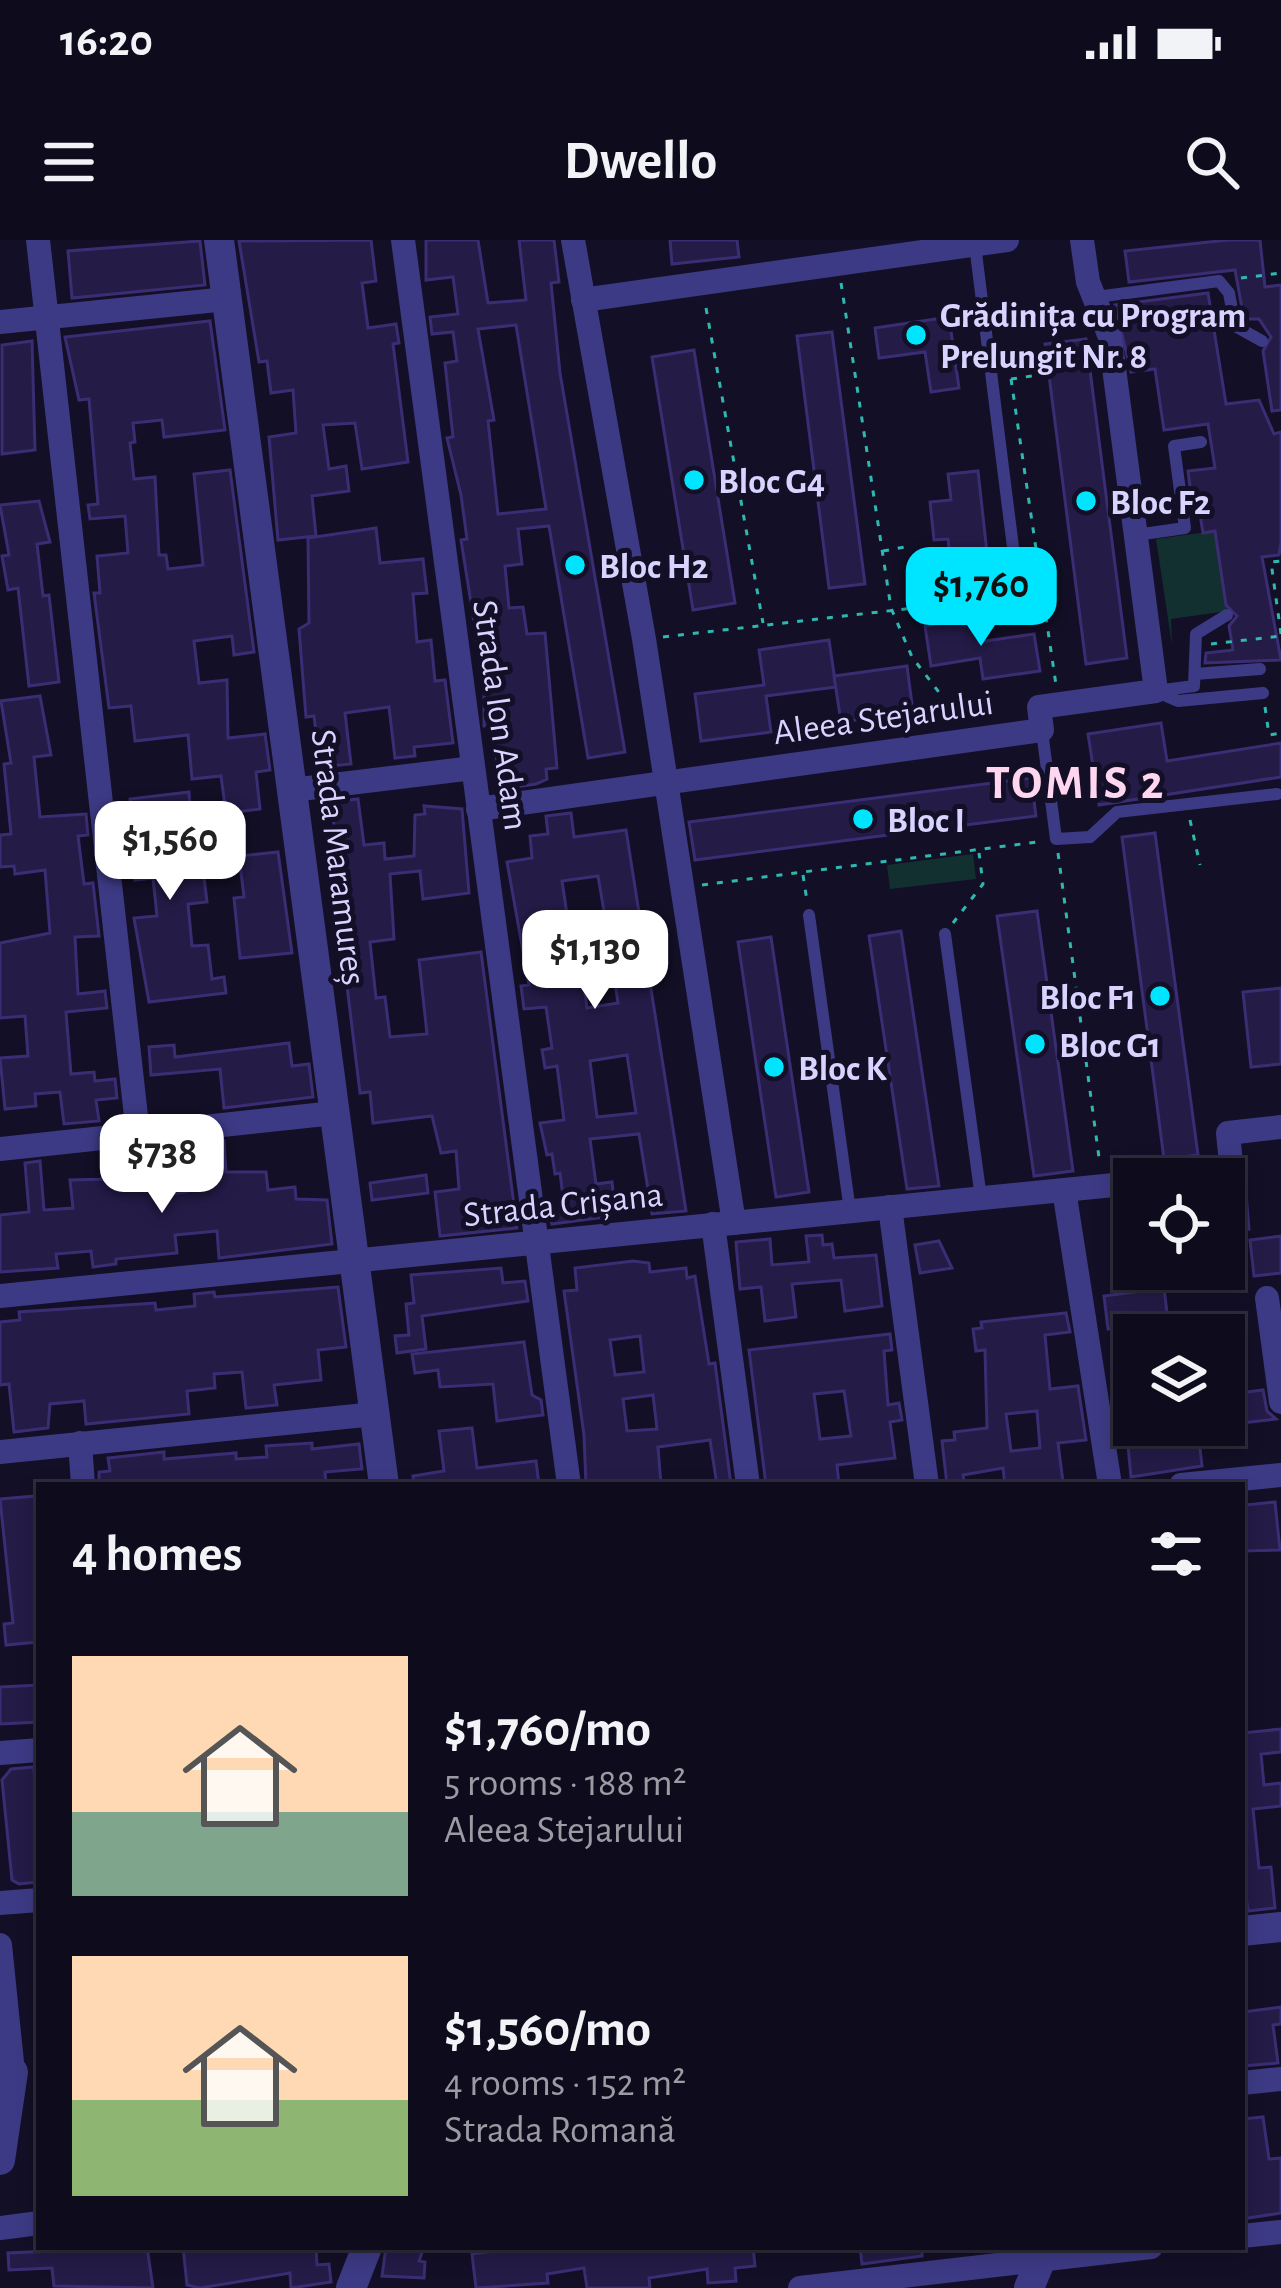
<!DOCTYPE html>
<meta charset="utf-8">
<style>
:root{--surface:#0e0b1c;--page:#171425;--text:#f1f3f6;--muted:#9b9ba3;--line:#2e2b3b;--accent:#00e5ff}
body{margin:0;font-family:"Alegreya Sans",sans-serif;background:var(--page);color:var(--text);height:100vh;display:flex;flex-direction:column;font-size:45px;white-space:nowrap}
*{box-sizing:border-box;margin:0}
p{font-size:39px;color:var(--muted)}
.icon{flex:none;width:66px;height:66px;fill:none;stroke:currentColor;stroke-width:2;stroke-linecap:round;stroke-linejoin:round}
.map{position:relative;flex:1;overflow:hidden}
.details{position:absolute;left:36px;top:1242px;width:1209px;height:768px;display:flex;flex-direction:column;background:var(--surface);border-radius:0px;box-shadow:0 6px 18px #0003,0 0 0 3px var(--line)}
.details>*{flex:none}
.fabs{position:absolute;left:1113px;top:918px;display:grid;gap:24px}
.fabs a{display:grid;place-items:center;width:132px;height:132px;border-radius:0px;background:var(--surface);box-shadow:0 6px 18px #0003,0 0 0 3px var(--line);font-size:60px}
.price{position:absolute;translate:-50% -102px;padding:0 27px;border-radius:24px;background:#fff;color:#222;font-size:39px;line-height:78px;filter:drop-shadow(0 3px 6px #0008)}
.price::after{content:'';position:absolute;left:50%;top:72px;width:36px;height:27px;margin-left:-18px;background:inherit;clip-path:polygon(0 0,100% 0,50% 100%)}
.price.active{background:var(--accent);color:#111}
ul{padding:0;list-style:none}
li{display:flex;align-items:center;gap:36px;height:300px;padding:0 36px}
li span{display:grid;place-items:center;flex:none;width:336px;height:240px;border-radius:0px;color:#555}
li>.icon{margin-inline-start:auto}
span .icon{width:144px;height:144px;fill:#fffc;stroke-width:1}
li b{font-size:51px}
h2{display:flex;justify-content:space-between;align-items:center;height:144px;padding:0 36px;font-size:51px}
.status{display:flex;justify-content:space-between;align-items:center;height:84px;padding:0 60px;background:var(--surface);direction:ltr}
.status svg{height:33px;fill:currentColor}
header{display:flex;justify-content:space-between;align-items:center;height:156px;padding:0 36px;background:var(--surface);font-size:54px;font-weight:700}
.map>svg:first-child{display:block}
.green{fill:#12302f}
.building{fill:#241b47;stroke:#3b2d73;stroke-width:3;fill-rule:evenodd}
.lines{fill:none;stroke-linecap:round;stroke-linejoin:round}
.path{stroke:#2fb8b0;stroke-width:3;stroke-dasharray:6 9;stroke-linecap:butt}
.service{stroke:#3d3a85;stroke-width:12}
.minor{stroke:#3d3a85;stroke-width:24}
.tertiary{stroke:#3d3a85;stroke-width:30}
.poi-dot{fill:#00e5ff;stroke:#130f26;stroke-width:4.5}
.labels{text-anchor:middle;stroke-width:10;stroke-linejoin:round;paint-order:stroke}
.poi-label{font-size:36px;font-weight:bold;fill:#d9d4ff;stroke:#130f26;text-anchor:start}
.street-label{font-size:36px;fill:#d9d4ff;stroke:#130f26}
.district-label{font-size:48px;font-weight:bold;letter-spacing:3px;fill:#ffd6f0;stroke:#130f26}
</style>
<div class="status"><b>16:20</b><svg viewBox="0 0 49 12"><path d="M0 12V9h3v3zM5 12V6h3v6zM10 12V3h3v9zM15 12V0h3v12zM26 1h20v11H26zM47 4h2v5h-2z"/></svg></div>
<header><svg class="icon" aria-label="menu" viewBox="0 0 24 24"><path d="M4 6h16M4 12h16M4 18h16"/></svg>Dwello<svg class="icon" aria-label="search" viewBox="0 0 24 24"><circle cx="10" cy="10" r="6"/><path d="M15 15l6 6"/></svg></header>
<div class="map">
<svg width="1281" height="2048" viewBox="0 0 1281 2048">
<rect width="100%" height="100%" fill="#130f26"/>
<g class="green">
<path d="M1215,291L1227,371L1171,379L1172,405L1156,299Z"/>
<path d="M973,614L976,639L890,649L887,625Z"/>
</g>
<g class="building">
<path d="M371,0L376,41L362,43L368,88L396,84L399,103L393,104L408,222L362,229L355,183L323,185L329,229L346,226L349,251L312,256L316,296L278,300L269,197L296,193L293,150L271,153L267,121L259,122L239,1Z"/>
<path d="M426,0H478L488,63L526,60L519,0H554L559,42L551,43L560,133L625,512L588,518L549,286L518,289L522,324L505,326L509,368L523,367L527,394L545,393L557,528L546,529L547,539L536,544L516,547L506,536L496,537L498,485L484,486V445L461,300L467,299L461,255L447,198L453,197L445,123L457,121L453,92L432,94L430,77L458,74L453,37L426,40ZM516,85L546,269L498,274L488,181L494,180L478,89Z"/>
<path d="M670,0H737L739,17L672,24Z"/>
<path d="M1228,0H1260L1265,47L1281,45V170L1272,171L1263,111L1271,97L1259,79H1244L1235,30L1129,42L1125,11Z"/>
<path d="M200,1L205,45L72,58L68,11Z"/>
<path d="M1208,53L1226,164L1259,160L1274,194L1281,192V303L1279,315L1262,317L1281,420L1205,423L1206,413L1233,410L1229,386L1237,376L1226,365L1215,291L1203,293L1198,262L1192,263L1188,231L1215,228L1208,184L1164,190L1155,129L1131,132L1115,65Z"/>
<path d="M949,77L959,148L931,152L925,112L879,118L875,88Z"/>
<path d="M210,81L225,190L164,197L162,180L133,183L135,202L130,203L134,239L155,237L159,315H166L168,329L203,325L194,234L230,230L254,412L234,415L232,396L194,401L199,443L227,440L228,498L265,494L270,530L256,532L260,569L226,573L221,536L192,539L188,495L135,501L131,466L109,468L94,353H100L97,316L128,313L125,276L90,279L88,265L98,264L89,159L79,160L65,97Z"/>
<path d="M832,92L865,344L829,348L797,96Z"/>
<path d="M1086,99L1127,418L1086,424L1045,104Z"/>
<path d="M32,101L35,210L2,214V105Z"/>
<path d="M694,110L735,363L693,370L652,117Z"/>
<path d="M978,231L988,322L951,326L948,299L934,300L930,262L951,260L948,234Z"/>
<path d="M39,261L50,302L37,304L43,356L49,355L59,442L29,446L18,348L8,350L2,316L9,315L0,265Z"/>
<path d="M376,288L380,323L423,319L427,353L413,354L417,402L431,400L435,441L445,440L453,503L414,507L415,516L395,518L389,467L345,473L351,524L320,527L314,476L306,477L299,389L309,383L308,298Z"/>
<path d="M976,378L979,402L1034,394L1040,431L983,439L980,418L931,426L925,386Z"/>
<path d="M829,400L836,447L766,456L771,492L701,501L695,454L764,445L759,410Z"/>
<path d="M907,426L913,472L841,482L834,436Z"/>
<path d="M40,456L51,515L34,517L40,577L86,574L88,595L78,596L84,644L93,643L99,696L75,697L78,754L105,751L107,768L66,772L71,834L94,832L95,841L115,839L117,858L96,860L99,881L64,884L60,852L35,854L36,866L5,869L0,818L28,816L25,776L0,778V703L50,693L45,630L15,634L14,626L0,627V595L11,594L4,524L11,523L1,461Z"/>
<path d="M1161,483L1167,521L1281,503V537L1099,565L1088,494Z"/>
<path d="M1031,538L1036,576L695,620L689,582Z"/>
<path d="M189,552L190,568L179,569L185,615L201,613L207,662L188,664L192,706L208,705L212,739L224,737L226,753L149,762L134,678L157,676L153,638L135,640L133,620H138L130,559Z"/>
<path d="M358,559L364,605L384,603L385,619L414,616L415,575L425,574L424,566L462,569L469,653L423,659L420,631L390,634L394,699L370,702L376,758L385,757L390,797L427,794L419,720L481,712L517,988L440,996L435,952L459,949L456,911L441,913L432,876L373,883L370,852L360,853L336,655L346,654L330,562Z"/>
<path d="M571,573L574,597L626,590L686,971L652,974L639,894L590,899L596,944L612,942L614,959L604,969L605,977L552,984L550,974L565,972L560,933L555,934L552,914L547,915L540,883L564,880L557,826L545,828L542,810L552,808L546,767L524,769L521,746L529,745L507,622L532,618L530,596L548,594L546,576ZM598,636L606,683L569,688L562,641ZM610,709L618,763L587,768L580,714ZM627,815L636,873L597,877L590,821Z"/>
<path d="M1155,593L1198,915L1164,919L1122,597Z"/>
<path d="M278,612L292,713L240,718L234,658L244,657L239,616Z"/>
<path d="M1037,671L1073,931L1034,936L997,676Z"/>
<path d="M901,691L939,946L907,949L869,696Z"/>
<path d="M771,697L809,952L776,957L738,702Z"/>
<path d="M1281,748V824L1251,827L1243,752Z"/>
<path d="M289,803L292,826L309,824L313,857L224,868L220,829L151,835L149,807L174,805L175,817Z"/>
<path d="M224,901L226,932H266L268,950L295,947L296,959L327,960L332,1004L219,1018L217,991L175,995L177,1013L116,1019V1024L93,1027L91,1011L56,1014L58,1028L0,1032V975L29,972L25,923L40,921L44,970L73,968L70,940L153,938L154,956L187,952L182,906Z"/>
<path d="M426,935L428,953L372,960L370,943Z"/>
<path d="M1246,953L1249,989L1224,991V955Z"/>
<path d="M822,995L823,1005L832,1004L834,1018L876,1015L882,1066L845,1071L841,1040L792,1044L796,1077L765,1081L761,1047L740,1049L736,1002L770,999L772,1025L809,1022L806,996Z"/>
<path d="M1281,996V1033L1254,1036L1250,1000Z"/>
<path d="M939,1001L952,1028L920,1033L915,1005Z"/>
<path d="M633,1021L649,1023L650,1032L686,1028L687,1038L695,1036L709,1124L715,1123L731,1245H717L710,1200L658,1207L661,1245H586L584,1195L564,1051L577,1050L575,1028ZM640,1096L644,1132L615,1135L610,1100ZM653,1155L657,1189L627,1191L623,1159Z"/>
<path d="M501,1028L503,1043L525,1041L528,1061L422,1076L426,1109L397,1113L395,1096L409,1095L406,1064L414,1063L411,1035Z"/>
<path d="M338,1047L346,1107L318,1110L321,1140L274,1145L277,1165L246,1168L242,1132L214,1134L215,1148L187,1151L189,1174L86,1184L84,1161L50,1164L48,1188L14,1192L9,1144L0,1145V1082L20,1080L19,1072L155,1063L156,1070L195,1066L194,1054L214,1052L215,1057Z"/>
<path d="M1164,1048L1168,1081L1108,1089L1104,1056Z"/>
<path d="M1066,1073L1070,1092L1045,1095L1050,1149L1078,1146L1086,1200L1058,1203L1063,1242L1005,1245L1003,1228L963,1235L965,1245H947L942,1201L955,1200L954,1192L987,1188L985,1110L976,1111L973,1089L982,1088L981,1082ZM1037,1171L1040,1208L1011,1211L1006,1174Z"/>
<path d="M890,1094L892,1110L884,1111L888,1165L899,1163L902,1180L890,1182L895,1218L837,1225L839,1245H766L749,1110ZM844,1151L851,1196L820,1199L814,1154Z"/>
<path d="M524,1102L532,1155L541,1160L543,1175L497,1181L493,1144L440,1147L438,1130L415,1133L412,1114Z"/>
<path d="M1263,1150L1267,1171L1276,1179L1224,1185V1155Z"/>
<path d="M1126,1185H1165L1166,1194L1198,1191L1202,1226L1131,1237Z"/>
<path d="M472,1188L477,1228L536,1221L539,1245H414L413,1236L444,1231L439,1191Z"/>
<path d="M312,1203V1209L359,1204L362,1229L325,1232L326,1245H99V1232L110,1231L108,1218L164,1212V1219L236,1213V1219L267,1217L266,1206Z"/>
<path d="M36,1256L39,1402L6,1405L4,1384L13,1383L0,1259Z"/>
<path d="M1275,1262L1280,1310L1242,1311L1245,1265Z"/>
<path d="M39,1445V1482L0,1484V1447Z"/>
<path d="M1281,1489V1512L1261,1514L1264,1545L1281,1543V1566L1253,1569L1259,1628L1271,1627L1275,1668L1248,1671L1242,1628V1493Z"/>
<path d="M34,1527L39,1642L19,1644L12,1640L2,1540L11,1529Z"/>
<path d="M1281,1767V1784L1273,1785L1278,1823L1242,1826V1772Z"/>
<path d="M1263,1877L1269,1919L1281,1918V1973L1242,1979V1879Z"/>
<path d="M50,2007H147L153,2048L54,2046L52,2028L9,2030L8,2013L51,2011Z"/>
<path d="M183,2007H316L317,2025L329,2024L331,2042L291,2048L290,2033L200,2048L187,2045Z"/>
<path d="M386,2007H424L419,2021L425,2022L424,2038L382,2036Z"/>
<path d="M523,2007H753L755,2026L735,2028L736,2041L708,2043L707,2029L649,2038L650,2048H587L584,2028L547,2034L548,2043L476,2048L472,2014Z"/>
<path d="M860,2007H922V2016L862,2024Z"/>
</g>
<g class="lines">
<g class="path">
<path d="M1241,38L1281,33"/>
<path d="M841,43L891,368L912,417L941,455L950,478"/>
<path d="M706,68L763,383"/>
<path d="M1011,139L1056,445"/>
<path d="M1011,139L1039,135"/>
<path d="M883,311L910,306"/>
<path d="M1281,394L1271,322L1281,321"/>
<path d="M663,397L1043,353"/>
<path d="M1211,404L1281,396"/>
<path d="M1265,467L1269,495L1281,493"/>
<path d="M1190,580L1200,625"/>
<path d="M1058,613L1100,925"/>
<path d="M803,635L807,661"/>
<path d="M702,645L1037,602"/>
<path d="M953,683L983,644L979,613"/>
</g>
<g class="service">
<path d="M975,5L1016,331"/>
<path d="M1096,57L1219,41L1229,53L1235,86L1262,101"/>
<path d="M1136,295L1185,288L1174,206L1201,202"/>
<path d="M1195,434L1260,429"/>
<path d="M1156,451L1194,446L1196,394L1227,375"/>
<path d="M1157,452L1178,461L1263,453"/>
<path d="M1042,491L1056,599L1090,597L1117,572L1277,554"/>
<path d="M809,675L850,971"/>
<path d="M945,694L981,958"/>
</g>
<g class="minor">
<path d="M38,0L138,894"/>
<path d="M403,0L569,1245"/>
<path d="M573,0L644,399L734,983"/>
<path d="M583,60L1007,0"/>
<path d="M0,82L227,59"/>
<path d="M292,550L473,528"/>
<path d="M478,569L1042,490L1039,467L1156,451L1110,97L1088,42L1082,0"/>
<path d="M0,909L334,873"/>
<path d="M1174,939L1232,933L1228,893L1281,887"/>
<path d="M1064,950L1110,1245"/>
<path d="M890,967L927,1245"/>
<path d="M713,984L748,1245"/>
<path d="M0,1056L1134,943"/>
<path d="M1267,1058L1281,1162"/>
<path d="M80,1203L83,1245"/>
<path d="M0,1212L375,1174"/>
<path d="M1181,1245L1281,1235"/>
<path d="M0,1513L39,1510"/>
<path d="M0,1663L39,1660"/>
<path d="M0,1705L13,1832"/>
<path d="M1242,1843L1281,1839"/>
<path d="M0,1988L39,1983"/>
<path d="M1242,1996L1281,1992"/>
<path d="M800,2048L1151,2007"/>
</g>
<g class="tertiary">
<path d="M219,0L384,1245"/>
<path d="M1242,1691L1281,1687"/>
<path d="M0,1920L13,1832"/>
<path d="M351,2048L367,2007"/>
<path d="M1029,2048L1046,2007"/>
</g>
</g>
<g class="poi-dot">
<circle cx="916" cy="95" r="12"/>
<circle cx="694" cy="240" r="12"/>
<circle cx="1086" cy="261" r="12"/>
<circle cx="575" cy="325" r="12"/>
<circle cx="863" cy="579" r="12"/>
<circle cx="1160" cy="756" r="12"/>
<circle cx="1035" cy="804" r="12"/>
<circle cx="774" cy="827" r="12"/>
</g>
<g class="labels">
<g class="poi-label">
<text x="940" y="87">Grădinița cu Program<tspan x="940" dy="41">Prelungit Nr. 8</tspan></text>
<text x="718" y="253">Bloc G4</text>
<text x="1110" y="274">Bloc F2</text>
<text x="599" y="338">Bloc H2</text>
<text x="887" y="592">Bloc I</text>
<text x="1136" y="769" text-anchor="end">Bloc F1</text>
<text x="1059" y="817">Bloc G1</text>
<text x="798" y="840">Bloc K</text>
</g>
<g class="street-label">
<text transform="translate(502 475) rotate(82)" y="13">Strada Ion Adam</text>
<text transform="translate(883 476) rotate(-8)" y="13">Aleea Stejarului</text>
<text transform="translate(340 617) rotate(83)" y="13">Strada Maramureș</text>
<text transform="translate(563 963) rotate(-6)" y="13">Strada Crișana</text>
</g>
<g class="district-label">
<text x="1076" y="558">TOMIS 2</text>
</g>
</g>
</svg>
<div class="fabs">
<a><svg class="icon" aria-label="locate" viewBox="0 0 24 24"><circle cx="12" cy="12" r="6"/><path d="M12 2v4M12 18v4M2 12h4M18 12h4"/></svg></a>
<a><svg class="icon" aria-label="layers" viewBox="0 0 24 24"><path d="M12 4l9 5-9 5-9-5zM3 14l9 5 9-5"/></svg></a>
</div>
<b class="price active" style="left:981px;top:409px">$1,760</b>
<b class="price" style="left:170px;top:663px">$1,560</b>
<b class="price" style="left:595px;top:772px">$1,130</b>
<b class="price" style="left:162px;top:976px">$738</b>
<section class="details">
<h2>4 homes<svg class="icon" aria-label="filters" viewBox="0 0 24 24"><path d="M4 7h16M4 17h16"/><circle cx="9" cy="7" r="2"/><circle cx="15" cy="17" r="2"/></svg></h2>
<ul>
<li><span style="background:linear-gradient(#ffd9b3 65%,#7fa58c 0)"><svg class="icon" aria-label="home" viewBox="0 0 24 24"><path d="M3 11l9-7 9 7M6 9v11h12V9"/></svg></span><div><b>$1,760/mo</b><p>5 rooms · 188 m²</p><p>Aleea Stejarului</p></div></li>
<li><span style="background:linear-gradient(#ffd9b3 60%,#8fb573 0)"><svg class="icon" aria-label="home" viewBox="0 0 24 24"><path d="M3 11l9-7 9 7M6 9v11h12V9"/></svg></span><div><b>$1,560/mo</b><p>4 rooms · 152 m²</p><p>Strada Romană</p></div></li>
</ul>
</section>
</div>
